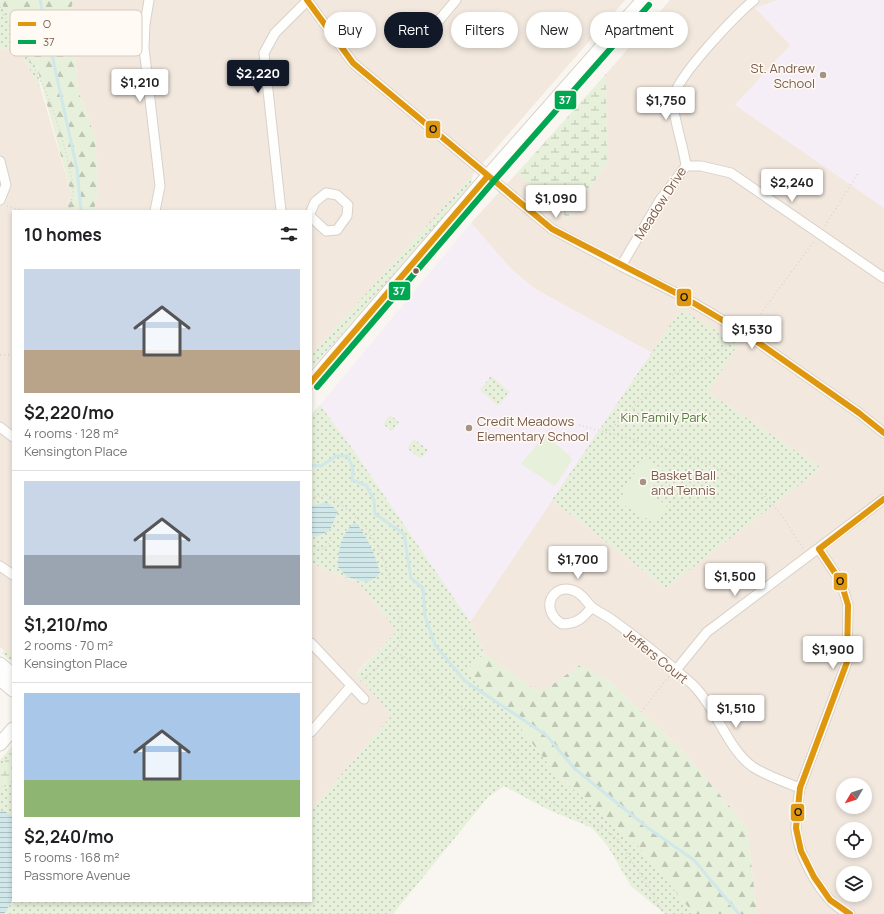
<!DOCTYPE html>
<meta charset="utf-8">
<style>
:root{--surface:#fff;--page:#f2f2f2;--text:#202124;--muted:#757577;--line:#e0e0e0;--accent:#111827}
body{margin:0;font-family:Manrope,sans-serif;background:var(--page);color:var(--text);height:100vh;display:flex;flex-direction:column;font-size:15px;white-space:nowrap}
*{box-sizing:border-box;margin:0}
p{font-size:13px;color:var(--muted)}
.icon{flex:none;width:22px;height:22px;fill:none;stroke:currentColor;stroke-width:2;stroke-linecap:round;stroke-linejoin:round}
.map{position:relative;flex:1;overflow:hidden}
.drawer{position:absolute;left:12px;top:210px;width:300px;height:692px;display:flex;flex-direction:column;background:var(--surface);border-radius:0px;box-shadow:0 2px 6px #0003}
.drawer>*{flex:none}
.guide{position:absolute;left:324px;top:12px;width:380px;height:36px;display:flex;gap:8px}
.needle{width:26px;rotate:231deg}
.buttons{position:absolute;left:836px;top:778px;display:grid;gap:8px}
.buttons a{display:grid;place-items:center;width:36px;height:36px;border-radius:50%;background:var(--surface);box-shadow:0 2px 6px #0003;font-size:20px}
.price{position:absolute;translate:-50% -34px;padding:0 9px;border-radius:4px;background:#fff;color:#222;font-size:13px;line-height:26px;filter:drop-shadow(0 1px 2px #0008)}
.price::after{content:'';position:absolute;left:50%;top:24px;width:12px;height:9px;margin-left:-6px;background:inherit;clip-path:polygon(0 0,100% 0,50% 100%)}
.price.active{background:var(--accent);color:#fff}
ul{padding:0;list-style:none}
li{display:grid;align-content:center;gap:8px;height:212px;padding:0 12px}
li+li{border-top:1px solid var(--line)}
li span{display:grid;place-items:center;height:124px;border-radius:0px;color:#555}
li>.icon{margin-inline-start:auto}
span .icon{width:72px;height:72px;fill:#fffc;stroke-width:1}
li b{font-size:17px}
h2{display:flex;justify-content:space-between;align-items:center;height:48px;padding:0 12px;font-size:17px}
.tag{padding:0 14px;border-radius:18px;background:var(--surface);box-shadow:0 2px 6px #0003;font-size:14px;line-height:36px}
.tag.active{background:var(--accent);color:#fff}
.map>svg:first-child{display:block}
.residential{fill:#f2e8de;fill-rule:evenodd}
.education{fill:#f6eef6}
.grass{fill:url(#grass-dots);fill-rule:evenodd}
.forest{fill:url(#forest-firs)}
.wetland{fill:url(#wetland-marsh)}
.pitch{fill:#e7f0db}
.water{fill:url(#water-rules)}
.lines{fill:none;stroke-linecap:round;stroke-linejoin:round}
.stream{stroke:#d0e8ea;stroke-width:3}
.street-casing{stroke:#d7d1cb;stroke-width:11}
.secondary-casing{stroke:#d9d2cb;stroke-width:15}
.path{stroke:#dcd5d0;stroke-width:1.5;stroke-dasharray:1 3;stroke-linecap:butt}
.street{stroke:#fefefd;stroke-width:9}
.secondary{stroke:#fefefd;stroke-width:13}
.bus-1-casing{stroke:#fffaf3;stroke-width:9}
.bus-2-casing{stroke:#fffaf3;stroke-width:9}
.bus-1{stroke:#de970f;stroke-width:6}
.bus-2{stroke:#00a651;stroke-width:6}
.poi-dot{fill:#a69286;stroke:#fffaf3;stroke-width:1.5}
.bus-dot{fill:#7a5c4d;stroke:#fffaf3;stroke-width:1.5}
.labels{text-anchor:middle;stroke-width:3;stroke-linejoin:round;paint-order:stroke}
.poi-label{font-size:13px;fill:#7a5c4d;stroke:#fffaf3;text-anchor:start}
.street-label{font-size:13px;fill:#7a5c4d;stroke:#fffaf3}
.park-label{font-size:13px;fill:#537a41;stroke:#fffaf3}
.key{fill:#fffaf3;stroke:#d7cbc1;stroke-width:1}
.key-label{font-size:11px;fill:#7a5c4d}
.line-badge{stroke:#fffaf3;stroke-width:1.5}
.badge-label{font-size:11px;text-anchor:middle;font-weight:bold;fill:#fff}
.pale-badge-label{font-size:11px;text-anchor:middle;font-weight:bold;fill:#111}
</style>
<div class="map">
<svg width="884" height="914" viewBox="0 0 884 914">
<defs>
<pattern id="grass-dots" width="8" height="8" patternUnits="userSpaceOnUse"><rect width="8" height="8" fill="#e7f0db"/><path d="M2 2h.1M6 6h.1" fill="none" stroke="#c0c6b4" stroke-width="1.8" stroke-linecap="round"/></pattern>
<pattern id="forest-firs" width="22" height="20" patternUnits="userSpaceOnUse"><rect width="22" height="20" fill="#e7f0db"/><path d="M5 1l3.5 6h-7zM16 11l3.5 6h-7z" fill="#c0c6b4"/></pattern>
<pattern id="wetland-marsh" width="20" height="14" patternUnits="userSpaceOnUse"><rect width="20" height="14" fill="#e7f0db"/><path d="M1 5h8M5 5V1M11 12h8M15 12V8" fill="none" stroke="#c0c6b4"/></pattern>
<pattern id="water-rules" width="6" height="5" patternUnits="userSpaceOnUse"><rect width="6" height="5" fill="#d0e8ea"/><path d="M0 2.5h6" fill="none" stroke="#aebfc0"/></pattern>
</defs>
<rect width="100%" height="100%" fill="#f9f5f0"/>
<g class="residential">
<path d="M74,0H625L492,153L311,355V211H94L98,188L95,137L78,90L71,8Z"/>
<path d="M670,0H884V914H757L747,827L683,751L608,680L545,691L534,689L484,653L470,622L552,500L666,588L821,468L708,392L738,343L685,313L652,353L535,289L512,270L471,223L517,173L569,217L607,164L606,74ZM843,785H865V807H843ZM843,829H865V851H843ZM843,873H865V895H843Z"/>
<path d="M0,48L20,52L41,90L71,193L66,211H13V651H5L0,647Z"/>
<path d="M311,563L359,583L397,631L356,673L392,715L311,810Z"/>
</g>
<g class="education">
<path d="M777,0H884V208L735,105L790,45L755,8Z"/>
<path d="M471,223L512,270L535,289L652,353L470,622L354,451L320,405Z"/>
</g>
<g class="grass">
<path d="M0,0L10,20L36,64L41,90L20,52L0,48Z"/>
<path d="M473,174L471,186L311,369V355Z"/>
<path d="M681,309L738,344L708,392L821,468L666,588L552,500Z"/>
<path d="M491,376L510,392L498,406L480,390Z"/>
<path d="M320,405L354,451L470,622L484,653L468,668L478,685L513,718L555,773L639,847L694,914H665L631,886L607,845L592,828L549,810L504,786L488,797L393,914H4L13,900L311,901V810L392,715L356,674L397,631L359,583L311,563V534L317,537L327,502L311,506V415ZM348,527L347,577L344,537Z"/>
<path d="M390,415L399,422L392,431L383,424Z"/>
<path d="M414,439L428,450L421,459L407,448Z"/>
<path d="M5,651H13V663L2,653Z"/>
<path d="M13,745V751L0,767V760Z"/>
<path d="M13,781V817L3,811L0,812V786L7,787Z"/>
</g>
<g class="forest">
<path d="M0,0H74L71,8L78,90L95,137L98,188L94,211H66L71,193L36,64L10,20Z"/>
<path d="M484,653L534,689L545,690L580,665L608,680L683,751L747,827L757,914H694L639,847L555,773L513,718L478,685L468,668Z"/>
</g>
<g class="wetland">
<path d="M606,74L607,164L568,218L517,173Z"/>
<path d="M13,751V781L7,787L0,786V767Z"/>
</g>
<g class="pitch">
<path d="M545,435L570,456L572,460L555,486L521,464Z"/>
<path d="M643,458L663,469L649,494L667,505L656,524L618,502Z"/>
</g>
<g class="water">
<path d="M327,502L338,511L330,530L317,537L311,534V506Z"/>
<path d="M355,522C368,537 375,554 380,573L377,577L367,582L347,577L338,567C338,550 341,533 355,522Z"/>
<path d="M3,810L13,817V900L4,914H0V812Z"/>
</g>
<g class="lines">
<g class="stream">
<path d="M40,0L77,169L81,211"/>
<path d="M311,465L321,466L336,456H348L353,469L352,480L366,485L374,500L375,514L404,534L411,578L423,588L425,616L435,645L465,681L546,735L575,769L648,828L694,860L739,914"/>
</g>
<g class="street-casing">
<g id="street">
<path d="M149,0L145,24L144,48L160,186L155,211"/>
<path d="M307,0L353,63L552,229L621,266L680,295L746,334L859,413L884,433"/>
<path d="M425,37L456,0"/>
<path d="M0,161L6,185L0,200"/>
<path d="M686,166H701L731,173L884,278"/>
<path d="M281,211L264,53L275,33L307,1"/>
<path d="M311,211L315,202L326,193L337,195L348,205L347,216L337,230L326,231L311,217"/>
<path d="M621,266L660,200L686,166C684,148 672,114 673,99C676,77 736,15 754,0"/>
<path d="M0,427L13,437"/>
<path d="M819,549L841,582L848,605L847,662L800,788C798,801 796,814 796,828C798,855 823,904 850,914"/>
<path d="M0,566L13,575"/>
<path d="M592,607C583,618 577,624 562,624C534,606 560,574 583,597C586,600 589,605 593,608C599,612 605,615 611,619C639,639 666,661 692,684C716,707 728,750 753,767C767,776 785,782 800,788"/>
<path d="M311,643L364,699"/>
<path d="M676,670L707,632L884,499"/>
<path d="M311,732L351,686"/>
</g>
</g>
<g class="secondary-casing">
<g id="secondary">
<path d="M311,382L487,177L643,0"/>
<path d="M0,664L13,675"/>
<path d="M0,679L13,690"/>
<path d="M0,744L13,729"/>
</g>
</g>
<g class="path">
<path d="M0,7C11,30 25,51 37,73C54,106 65,144 72,180L73,192L69,211"/>
<path d="M7,206L23,211"/>
<path d="M825,226L858,173"/>
<path d="M751,327L815,240"/>
<path d="M0,355H13"/>
<path d="M579,425C638,442 732,459 774,506C785,518 793,534 803,548"/>
<path d="M606,433C628,414 647,391 672,375C686,366 728,351 735,337"/>
<path d="M311,497L329,495C375,529 384,550 396,605C398,613 404,627 402,635C398,652 374,672 360,681"/>
<path d="M311,545L324,549L332,540"/>
<path d="M394,650L408,660L432,686L483,722L517,759C512,799 595,817 617,839C622,844 625,851 629,857C642,875 653,895 664,914"/>
<path d="M641,712L670,675"/>
</g>
<use href="#street" class="street"/>
<use href="#secondary" class="secondary"/>
<g class="bus-1-casing">
<g id="bus-1">
<path d="M307,0L353,63L552,229L680,295L746,334L859,413L884,433"/>
<path d="M311,382L487,177"/>
<path d="M850,914L830,900L814,877L801,851L796,828L800,788L847,662L848,605L841,582L819,549L884,499"/>
</g>
</g>
<g class="bus-2-casing">
<path id="bus-2" d="M317,387L493,182L649,5"/>
</g>
<use href="#bus-1" class="bus-1"/>
<use href="#bus-2" class="bus-2"/>
</g>
<g class="poi-dot">
<circle cx="823" cy="75" r="4"/>
<circle cx="469" cy="428" r="4"/>
<circle cx="643" cy="482" r="4"/>
</g>
<circle class="bus-dot" cx="416" cy="271" r="3.5"/>
<g class="labels">
<g class="poi-label">
<text x="815" y="73" text-anchor="end">St. Andrew<tspan x="815" dy="15">School</tspan></text>
<text x="477" y="426">Credit Meadows<tspan x="477" dy="15">Elementary School</tspan></text>
<text x="651" y="480">Basket Ball<tspan x="651" dy="15">and Tennis</tspan></text>
</g>
<g class="street-label">
<text transform="translate(660 203) rotate(-57)" y="5">Meadow Drive</text>
<text transform="translate(656 656) rotate(39)" y="5">Jeffers Court</text>
</g>
<g class="park-label">
<text x="664" y="422">Kin Family Park</text>
</g>
</g>
<rect x="10" y="10" width="132" height="46" rx="6" class="key"/>
<rect x="18" y="22" width="18" height="4" fill="#de970f"/>
<rect x="18" y="40" width="18" height="4" fill="#00a651"/>
<g class="key-label">
<text x="43" y="28">O</text>
<text x="43" y="46">37</text>
</g>
<g class="line-badge">
<rect x="554" y="90" width="23" height="20" rx="4" fill="#00a651"/>
<rect x="425" y="120" width="16" height="19" rx="4" fill="#de970f"/>
<rect x="388" y="281" width="23" height="20" rx="4" fill="#00a651"/>
<rect x="676" y="288" width="16" height="19" rx="4" fill="#de970f"/>
<rect x="833" y="572" width="15" height="19" rx="4" fill="#de970f"/>
<rect x="790" y="803" width="15" height="19" rx="4" fill="#de970f"/>
</g>
<g class="badge-label">
<text x="565" y="104">37</text>
<text x="399" y="295">37</text>
</g>
<g class="pale-badge-label">
<text x="433" y="133">O</text>
<text x="684" y="301">O</text>
<text x="840" y="585">O</text>
<text x="798" y="816">O</text>
</g>
</svg>
<div class="buttons">
<a><svg class="needle" viewBox="-14 -14 28 28"><path d="M0-13l5 13h-10z" fill="#e53935"/><path d="M0 13l5-13h-10z" fill="#757577"/></svg></a>
<a><svg class="icon" aria-label="locate" viewBox="0 0 24 24"><circle cx="12" cy="12" r="6"/><path d="M12 2v4M12 18v4M2 12h4M18 12h4"/></svg></a>
<a><svg class="icon" aria-label="layers" viewBox="0 0 24 24"><path d="M12 4l9 5-9 5-9-5zM3 14l9 5 9-5"/></svg></a>
</div>
<b class="price active" style="left:258px;top:94px">$2,220</b>
<b class="price" style="left:140px;top:103px">$1,210</b>
<b class="price" style="left:666px;top:121px">$1,750</b>
<b class="price" style="left:792px;top:203px">$2,240</b>
<b class="price" style="left:556px;top:219px">$1,090</b>
<b class="price" style="left:752px;top:350px">$1,530</b>
<b class="price" style="left:578px;top:580px">$1,700</b>
<b class="price" style="left:735px;top:597px">$1,500</b>
<b class="price" style="left:833px;top:670px">$1,900</b>
<b class="price" style="left:736px;top:729px">$1,510</b>
<div class="guide">
<a class="tag">Buy</a>
<a class="tag active">Rent</a>
<a class="tag">Filters</a>
<a class="tag">New</a>
<a class="tag">Apartment</a>
</div>
<section class="drawer">
<h2>10 homes<svg class="icon" aria-label="filters" viewBox="0 0 24 24"><path d="M4 7h16M4 17h16"/><circle cx="9" cy="7" r="2"/><circle cx="15" cy="17" r="2"/></svg></h2>
<ul>
<li><span style="background:linear-gradient(#c9d6e8 65%,#b9a48a 0)"><svg class="icon" aria-label="home" viewBox="0 0 24 24"><path d="M3 11l9-7 9 7M6 9v11h12V9"/></svg></span><div><b>$2,220/mo</b><p>4 rooms · 128 m²</p><p>Kensington Place</p></div></li>
<li><span style="background:linear-gradient(#c9d6e8 60%,#9aa5b1 0)"><svg class="icon" aria-label="home" viewBox="0 0 24 24"><path d="M3 11l9-7 9 7M6 9v11h12V9"/></svg></span><div><b>$1,210/mo</b><p>2 rooms · 70 m²</p><p>Kensington Place</p></div></li>
<li><span style="background:linear-gradient(#a9c7e8 70%,#8fb573 0)"><svg class="icon" aria-label="home" viewBox="0 0 24 24"><path d="M3 11l9-7 9 7M6 9v11h12V9"/></svg></span><div><b>$2,240/mo</b><p>5 rooms · 168 m²</p><p>Passmore Avenue</p></div></li>
</ul>
</section>
</div>
